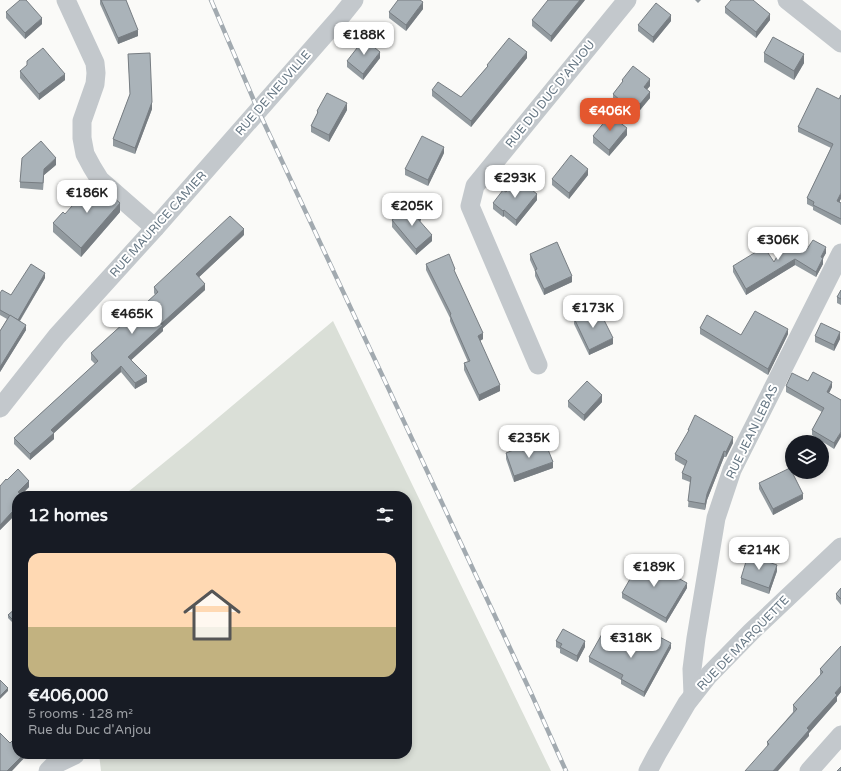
<!DOCTYPE html>
<meta charset="utf-8">
<style>
:root{--surface:#171b24;--page:#242831;--text:#f1f3f6;--muted:#9ea1a6;--accent:#e4572e}
body{margin:0;font-family:"Varela Round",sans-serif;background:var(--page);color:var(--text);height:100vh;display:flex;flex-direction:column;font-size:15px;white-space:nowrap}
*{box-sizing:border-box;margin:0}
p{font-size:13px;color:var(--muted)}
.icon{flex:none;width:22px;height:22px;fill:none;stroke:currentColor;stroke-width:2;stroke-linecap:round;stroke-linejoin:round}
.map{position:relative;flex:1;overflow:hidden}
.side{position:absolute;left:12px;top:491px;width:400px;height:268px;display:flex;flex-direction:column;background:var(--surface);border-radius:16px;box-shadow:0 2px 6px #0003}
.side>*{flex:none}
.tools{position:absolute;left:785px;top:435px;display:grid;gap:8px}
.tools a{display:grid;place-items:center;width:44px;height:44px;border-radius:50%;background:var(--surface);box-shadow:0 2px 6px #0003;font-size:20px}
.price{position:absolute;translate:-50% -34px;padding:0 9px;border-radius:8px;background:#fff;color:#222;font-size:13px;line-height:26px;filter:drop-shadow(0 1px 2px #0008)}
.price::after{content:'';position:absolute;left:50%;top:24px;width:12px;height:9px;margin-left:-6px;background:inherit;clip-path:polygon(0 0,100% 0,50% 100%)}
.price.selected{background:var(--accent);color:#fff}
ul{padding:0;list-style:none}
li{display:grid;align-content:center;gap:8px;height:212px;padding:0 16px}
li span{display:grid;place-items:center;height:124px;border-radius:12px;color:#555}
li>.icon{margin-inline-start:auto}
span .icon{width:72px;height:72px;fill:#fffc;stroke-width:1}
li b{font-size:17px}
h2{display:flex;justify-content:space-between;align-items:center;height:48px;padding:0 16px;font-size:17px}
.map>svg:first-child{display:block}
.green{fill:#dadfd7}
.lines{fill:none;stroke-linecap:round;stroke-linejoin:round}
.minor{stroke:#c3c8cc;stroke-width:19}
.rail-casing{stroke:#a2aab0;stroke-width:4.5}
.rail{stroke:#fff;stroke-width:3;stroke-dasharray:9;stroke-linecap:butt}
.wall{fill:#929a9f}
.shaded-wall{fill:#777d82}
.building{fill:#aab3b9;stroke:#777d82}
.labels{text-anchor:middle;stroke-width:4;stroke-linejoin:round;paint-order:stroke}
.street-label{font-size:12px;fill:#657683;stroke:#fff}
</style>
<div class="map">
<svg width="841" height="771" viewBox="0 0 841 771">
<rect width="100%" height="100%" fill="#fafaf8"/>
<path class="green" d="M333,321L551,771H101L99,754H407V496H123L188,443Z"/>
<g class="lines">
<g class="minor">
<path d="M66,0L95,63L96,73L95,84L82,121V138L85,154L92,167L100,180L155,228"/>
<path d="M787,0L841,43"/>
<path d="M538,365L470,206L475,186L627,0"/>
<path d="M0,408L57,336L155,228L342,15L354,0"/>
<path d="M693,695L692,669L696,638L716,518L732,470L841,253"/>
<path d="M48,771L54,765L75,755"/>
<path d="M648,771L657,754L687,703L709,675L751,632L841,547"/>
<path d="M809,771L841,735"/>
</g>
<g class="rail-casing">
<path id="rail" d="M211,0L258,110L531,693L566,771"/>
</g>
<use href="#rail" class="rail"/>
</g>
<g class="wall">
<path d="M100,0H126L138,36L118,44L100,4Z"/>
<path d="M585,0L551,42L532,26V20Z"/>
<path d="M695,0H701L698,3Z"/>
<path d="M725,7L770,20L756,38L725,13Z"/>
<path d="M423,9L406,31L389,18V12Z"/>
<path d="M6,12L42,24L25,39L6,18Z"/>
<path d="M671,21L653,43L638,31V25Z"/>
<path d="M764,53L804,63L794,80L764,62Z"/>
<path d="M128,54L152,109L135,154L113,146V139L130,94Z"/>
<path d="M380,58L363,80L347,67V61Z"/>
<path d="M527,58L471,127L432,96V90L461,97L487,67V65Z"/>
<path d="M20,71L65,80L39,100L20,78Z"/>
<path d="M622,80L650,86L647,89L650,98L640,110L634,106L628,113L613,100V94L622,83Z"/>
<path d="M839,99L840,202L841,203V225L813,210V207L807,204V198L831,148L798,132V126Z"/>
<path d="M347,110L329,142L311,132V126L317,114V111Z"/>
<path d="M627,135L609,156L593,143V136Z"/>
<path d="M444,153L428,186L405,175V169Z"/>
<path d="M56,165L44,175L43,190L20,188V182Z"/>
<path d="M588,175L569,199L552,185V179Z"/>
<path d="M506,192L537,200L516,226L504,216L503,217L493,209V203Z"/>
<path d="M120,212L81,257L53,232V223Z"/>
<path d="M392,220H421L420,221L432,241L416,255L392,227Z"/>
<path d="M244,235L199,277L205,290L163,328V331L131,360L147,382L135,389L121,372L54,433V439L30,460L14,444V438L95,364L91,360V353L155,295L154,293V287Z"/>
<path d="M790,242L807,249L826,253L823,258V264L816,277L795,265L746,295L733,272V266L774,262Z"/>
<path d="M530,254L572,282L544,295L535,276V271L530,260Z"/>
<path d="M426,264L455,274L483,339L480,341L500,391L479,401L464,370V363L468,362L450,321V318L426,270Z"/>
<path d="M45,278L20,321L26,330L0,372V331L7,319L0,315V293L11,295Z"/>
<path d="M841,290V305L837,303V297Z"/>
<path d="M574,318L613,344L589,355L574,324Z"/>
<path d="M700,328L741,335L788,334L768,375L700,334Z"/>
<path d="M815,336L840,339L834,351L815,342Z"/>
<path d="M808,381L832,387L829,393L841,400L834,449L812,435V430L822,412L786,392V386Z"/>
<path d="M568,401L602,402L584,421L568,407Z"/>
<path d="M688,430L733,443L726,457H724L707,500L705,510L688,507L690,482L682,479V473L685,466L675,460V454L688,433Z"/>
<path d="M522,451L553,468L514,482L506,459V453Z"/>
<path d="M759,483L803,499L773,515L759,489Z"/>
<path d="M0,486L29,487L21,495L14,520L12,518L0,530Z"/>
<path d="M777,571L769,594L741,584V578Z"/>
<path d="M687,588L666,623L622,598V593Z"/>
<path d="M841,588V605L836,599V594Z"/>
<path d="M17,607V627L8,618V615Z"/>
<path d="M612,640L621,641L645,650L671,648L644,697L621,684V680L589,662V657Z"/>
<path d="M556,641L585,647L577,662L560,653V649L556,647Z"/>
<path d="M841,646V692L837,697V701L809,733V736L767,746V742L793,712V705L820,675V669Z"/>
</g>
<g class="shaded-wall">
<path d="M580,0H585L551,42V36Z"/>
<path d="M423,2V9L406,31V25Z"/>
<path d="M770,14V20L756,38V32Z"/>
<path d="M671,15V21L653,43V37Z"/>
<path d="M42,18V24L25,39V33Z"/>
<path d="M138,30V36L118,44V38Z"/>
<path d="M380,52V58L363,80V74Z"/>
<path d="M527,52V58L471,127V121Z"/>
<path d="M804,54V63L794,80V71Z"/>
<path d="M65,74V80L39,100V94Z"/>
<path d="M650,79V86L644,93V87Z"/>
<path d="M650,92V98L640,110V104Z"/>
<path d="M634,100V106L628,113V107Z"/>
<path d="M152,102V109L135,154V148Z"/>
<path d="M347,103V110L329,142V135Z"/>
<path d="M627,128V135L609,156V150Z"/>
<path d="M444,147V153L428,186V180Z"/>
<path d="M56,158V165L44,175L43,190L44,169Z"/>
<path d="M588,169V175L569,199V193Z"/>
<path d="M841,193V199L837,206V201Z"/>
<path d="M537,194V200L516,226V220Z"/>
<path d="M120,203V212L81,257V248Z"/>
<path d="M504,210V216L503,217V211Z"/>
<path d="M421,214V220L417,224V218Z"/>
<path d="M244,229V235L196,280V274Z"/>
<path d="M432,235V241L416,255V249Z"/>
<path d="M826,247V253L821,262V257Z"/>
<path d="M823,258V264L816,277V272Z"/>
<path d="M795,259V265L746,295V289Z"/>
<path d="M45,273V278L17,325V321Z"/>
<path d="M572,276V282L544,295V289Z"/>
<path d="M205,284V290L163,328V331L128,363V357L161,324Z"/>
<path d="M26,325V330L0,372V367Z"/>
<path d="M788,329V334L768,375V369Z"/>
<path d="M840,332V339L834,351V345Z"/>
<path d="M483,333V339L478,342V336Z"/>
<path d="M613,338V344L589,355V350Z"/>
<path d="M121,366V372L54,433V439L30,460V454L51,430Z"/>
<path d="M147,376V382L135,389V383Z"/>
<path d="M832,382V387L827,397V392Z"/>
<path d="M500,385V391L479,401V395Z"/>
<path d="M602,395V402L584,421V415Z"/>
<path d="M841,432V437L834,449V443Z"/>
<path d="M733,437V443L726,457V452Z"/>
<path d="M724,451V457L707,500L705,510V504L707,494Z"/>
<path d="M553,462V468L514,482V476Z"/>
<path d="M29,481V487L20,496L18,492Z"/>
<path d="M803,494V499L773,515V509Z"/>
<path d="M12,512V518L0,530V525Z"/>
<path d="M17,512V517L14,520V514Z"/>
<path d="M777,565V571L769,594V588Z"/>
<path d="M687,583V588L666,623V618Z"/>
<path d="M585,641V647L577,662V656Z"/>
<path d="M671,643V648L644,697V692Z"/>
<path d="M841,686V692L837,697V701L809,733V736L778,771H773Z"/>
<path d="M8,688V691L0,699V696Z"/>
<path d="M24,754H28L12,771H7Z"/>
</g>
<g class="building">
<path d="M20,0H26L42,18L25,33L6,12Z"/>
<path d="M101,0H126L138,30L118,38Z"/>
<path d="M398,0H420L423,2L406,25L389,12Z"/>
<path d="M548,0H580L551,36L532,20Z"/>
<path d="M731,0H753L770,14L756,32L725,7Z"/>
<path d="M656,3L671,15L653,37L638,25Z"/>
<path d="M773,37L804,54L794,71L764,53Z"/>
<path d="M509,38L527,52L471,121L432,90L438,82L461,97L488,66L487,65Z"/>
<path d="M364,39L380,52L363,74L347,61Z"/>
<path d="M43,48L65,74L39,94L20,71L27,65V61Z"/>
<path d="M150,53L152,102L135,148L113,139L130,94L128,54Z"/>
<path d="M633,66L650,79L644,87L650,92L640,104L634,100L628,107L613,94L623,81L622,80Z"/>
<path d="M817,88L839,99L841,95V193L837,201L841,203V219L813,205L814,202L807,198L833,144L798,127Z"/>
<path d="M327,93L347,103L329,135L311,126L318,112L317,111Z"/>
<path d="M610,115L627,128L609,150L593,136Z"/>
<path d="M422,136L444,147L428,180L405,169Z"/>
<path d="M41,141L56,158L44,169L43,183L20,182L22,158Z"/>
<path d="M571,155L588,169L569,193L552,179Z"/>
<path d="M517,178L537,194L516,220L504,210L503,211L493,203L503,190L506,192Z"/>
<path d="M94,181L120,203L81,248L53,223L63,212L65,214Z"/>
<path d="M413,204L421,214L417,218L432,235L416,249L392,220Z"/>
<path d="M230,216L244,229L196,274L205,284L161,324L163,325L128,357L147,376L135,383L121,366L51,430L54,433L30,454L14,438L98,361L91,353L158,292L154,287Z"/>
<path d="M786,240L790,242L791,240L807,249L813,240L826,247L821,257L823,258L816,272L795,259L746,289L733,266L764,247L774,262Z"/>
<path d="M557,242L572,276L544,289L535,270L537,269L530,254Z"/>
<path d="M449,254L455,269L454,270L483,333L478,336L500,385L479,395L464,363L470,361L450,315L451,314L426,264Z"/>
<path d="M31,264L45,273L18,320L0,310V293L2,290L11,295Z"/>
<path d="M841,290V299L837,297Z"/>
<path d="M598,308L613,338L589,350L574,318Z"/>
<path d="M755,311L788,329L768,369L700,328L707,315L741,335Z"/>
<path d="M10,315L26,325L0,367V331Z"/>
<path d="M821,323L840,332L834,345L815,336Z"/>
<path d="M813,372L832,382L827,392L841,400V432L834,443L812,430L824,408L786,386L792,373L808,381Z"/>
<path d="M587,381L602,395L584,415L568,401Z"/>
<path d="M695,415L733,437L726,452L724,451L707,494L705,504L688,501L691,477L682,473L687,461L675,454L689,430H688Z"/>
<path d="M545,442L553,462L514,476L506,453L521,447L522,451Z"/>
<path d="M790,468L803,494L773,509L759,483Z"/>
<path d="M18,469L29,481L18,492L22,496H17V512L14,514L12,512L0,525V486L6,479L7,480Z"/>
<path d="M748,555L777,565L769,588L741,578Z"/>
<path d="M642,558L687,583L666,618L622,593Z"/>
<path d="M841,588V599L836,594Z"/>
<path d="M17,607V624L8,615Z"/>
<path d="M563,629L585,641L577,656L560,647L562,644L556,641Z"/>
<path d="M602,634L612,640L614,637L621,641L623,637L645,650L654,634L671,643L644,692L621,679L623,675L589,657Z"/>
<path d="M841,646V686L835,693L837,695L807,728L809,730L773,771H745L769,744L767,742L797,709L793,705L823,672L820,669Z"/>
<path d="M0,680L8,688L0,696Z"/>
<path d="M0,733L10,743L17,736V754H24L7,771H0Z"/>
<path d="M841,767V771H837Z"/>
</g>
<g class="labels">
<g class="street-label">
<text transform="translate(273 93) rotate(-49)" y="4">RUE DE NEUVILLE</text>
<text transform="translate(550 94) rotate(-51)" y="4">RUE DU DUC D'ANJOU</text>
<text transform="translate(158 224) rotate(-48)" y="4">RUE MAURICE CAMIER</text>
<text transform="translate(752 432) rotate(-64)" y="4">RUE JEAN LEBAS</text>
<text transform="translate(743 643) rotate(-46)" y="4">RUE DE MARQUETTE</text>
</g>
</g>
</svg>
<div class="tools">
<a><svg class="icon" aria-label="layers" viewBox="0 0 24 24"><path d="M12 4l9 5-9 5-9-5zM3 14l9 5 9-5"/></svg></a>
</div>
<b class="price" style="left:364px;top:56px">€188K</b>
<b class="price selected" style="left:610px;top:132px">€406K</b>
<b class="price" style="left:515px;top:199px">€293K</b>
<b class="price" style="left:87px;top:214px">€186K</b>
<b class="price" style="left:412px;top:227px">€205K</b>
<b class="price" style="left:778px;top:261px">€306K</b>
<b class="price" style="left:593px;top:329px">€173K</b>
<b class="price" style="left:132px;top:335px">€465K</b>
<b class="price" style="left:529px;top:459px">€235K</b>
<b class="price" style="left:759px;top:571px">€214K</b>
<b class="price" style="left:654px;top:588px">€189K</b>
<b class="price" style="left:631px;top:659px">€318K</b>
<section class="side">
<h2>12 homes<svg class="icon" aria-label="filters" viewBox="0 0 24 24"><path d="M4 7h16M4 17h16"/><circle cx="9" cy="7" r="2"/><circle cx="15" cy="17" r="2"/></svg></h2>
<ul>
<li><span style="background:linear-gradient(#ffd9b3 60%,#c2b280 0)"><svg class="icon" aria-label="home" viewBox="0 0 24 24"><path d="M3 11l9-7 9 7M6 9v11h12V9"/></svg></span><div><b>€406,000</b><p>5 rooms · 128 m²</p><p>Rue du Duc d'Anjou</p></div></li>
</ul>
</section>
</div>
